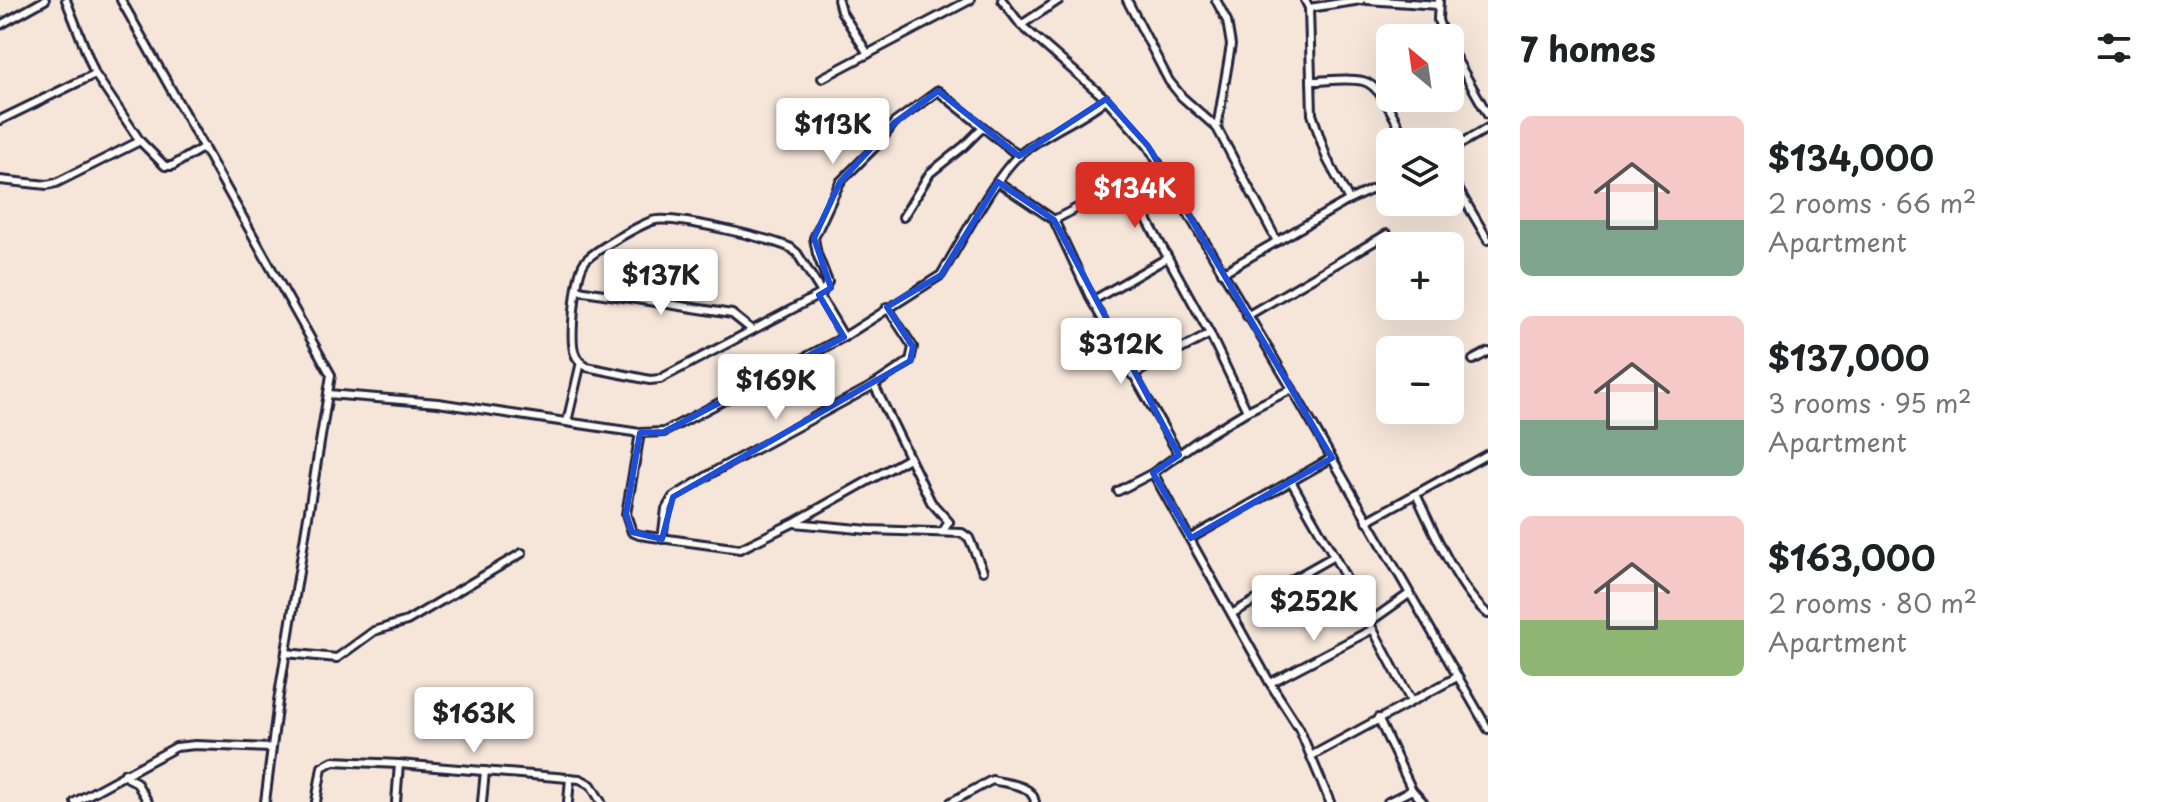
<!DOCTYPE html>
<meta charset="utf-8">
<style>
:root{--surface:#fff;--page:#f2f2f2;--text:#202124;--muted:#757577;--accent:#d93025}
body{margin:0;font-family:"Playpen Sans",sans-serif;background:var(--page);color:var(--text);height:100vh;display:flex;flex-direction:column;font-size:30px;white-space:nowrap}
*{box-sizing:border-box;margin:0}
p{font-size:26px;color:var(--muted)}
.icon{flex:none;width:44px;height:44px;fill:none;stroke:currentColor;stroke-width:2;stroke-linecap:round;stroke-linejoin:round}
.map{position:relative;flex:1;overflow:hidden}
.details{display:flex;flex-direction:column;background:var(--surface);width:680px}
.details>*{flex:none}
.needle{width:52px;rotate:331deg}
.tools{position:absolute;left:1376px;top:24px;display:grid;gap:16px}
.tools a{display:grid;place-items:center;width:88px;height:88px;border-radius:12px;background:var(--surface);box-shadow:0 8px 32px #0002;font-size:40px}
.price{position:absolute;translate:-50% -68px;padding:0 18px;border-radius:8px;background:#fff;color:#222;font-size:26px;line-height:52px;filter:drop-shadow(0 2px 4px #0008)}
.price::after{content:'';position:absolute;left:50%;top:48px;width:24px;height:18px;margin-left:-12px;background:inherit;clip-path:polygon(0 0,100% 0,50% 100%)}
.price.active{background:var(--accent);color:#fff}
ul{padding:0;list-style:none}
li{display:flex;align-items:center;gap:24px;height:200px;padding:0 32px}
li span{display:grid;place-items:center;flex:none;width:224px;height:160px;border-radius:12px;color:#555}
li>.icon{margin-inline-start:auto}
span .icon{width:96px;height:96px;fill:#fffc;stroke-width:1}
li b{font-size:34px}
h2{display:flex;justify-content:space-between;align-items:center;height:96px;padding:0 32px;font-size:34px}
main{display:flex;flex:1;min-height:0}
.map>svg:first-child{display:block}
.lines{fill:none;stroke-linecap:round;stroke-linejoin:round}
.minor-casing{stroke:#22223b;stroke-width:12}
.minor{stroke:#fdfcf7;stroke-width:6}
.marked{fill:none;stroke:#1d4ed8;stroke-width:6;stroke-linejoin:round}
</style>
<main>
<div class="map">
<svg width="1488" height="802" viewBox="0 0 1488 802">
<rect width="100%" height="100%" fill="#f6e6da"/>
<filter id="ink" filterUnits="userSpaceOnUse"><feTurbulence type="fractalNoise" baseFrequency=".0125" numOctaves="2"/><feDisplacementMap in="SourceGraphic" scale="16" xChannelSelector="R" yChannelSelector="G"/><feConvolveMatrix kernelMatrix="1 2 1 2 8 2 1 2 1" color-interpolation-filters="sRGB"/></filter>
<g filter="url(#ink)">
<g class="lines">
<g class="minor-casing">
<g id="minor">
<path d="M66,0L95,74L140,141L165,166H172L204,147"/>
<path d="M121,0L331,375L278,701L265,802"/>
<path d="M838,0L841,11L868,54"/>
<path d="M1002,0L1021,25L1106,99L1148,146L1292,389L1488,729"/>
<path d="M1127,0L1169,81L1182,97L1217,128L1277,241"/>
<path d="M1216,0L1227,21L1231,45L1217,128"/>
<path d="M1305,0L1309,8L1312,114L1327,159L1349,200"/>
<path d="M1367,0L1438,5"/>
<path d="M1439,0L1438,20L1444,38"/>
<path d="M1309,8L1361,0"/>
<path d="M0,25L45,0"/>
<path d="M1021,25L1059,0"/>
<path d="M1450,48L1488,115"/>
<path d="M822,78L970,0"/>
<path d="M1311,81C1327,81 1347,77 1363,81C1382,85 1397,125 1407,142"/>
<path d="M0,120L95,74"/>
<path d="M1450,150L1488,128"/>
<path d="M1450,175L1488,240"/>
<path d="M0,180L47,185L56,183L140,141"/>
<path d="M998,182L1054,220L1092,301L1179,455"/>
<path d="M903,217L930,173L964,146L983,127"/>
<path d="M1054,220L1123,184L1128,185L1210,334L1247,411"/>
<path d="M1222,273L1349,200L1390,181"/>
<path d="M578,290L732,314L752,330"/>
<path d="M822,293L828,282L817,254L814,238L840,182L879,143L894,123L938,91L1019,156"/>
<path d="M819,295L660,379L650,380L587,367C582,364 577,360 575,354C569,340 576,275 584,263C589,253 640,225 652,221C671,214 771,239 791,248L797,253L822,293L819,295L844,337"/>
<path d="M1092,301L1167,258"/>
<path d="M1247,316L1387,234"/>
<path d="M1473,360L1488,352"/>
<path d="M1132,375L1210,334"/>
<path d="M874,385L931,502L949,522L943,531"/>
<path d="M328,394L438,403L640,433L664,432L844,337L941,275C961,242 992,181 1018,156C1045,132 1078,122 1106,99"/>
<path d="M567,422L581,362"/>
<path d="M640,433L626,514L632,532L639,535L740,549L793,523L909,458"/>
<path d="M1153,473L1270,683L1299,728L1330,802"/>
<path d="M1291,481L1334,556L1411,701"/>
<path d="M1118,491L1153,473L1199,440L1247,411L1292,389"/>
<path d="M1416,494C1432,528 1459,591 1488,614"/>
<path d="M1367,521L1488,454"/>
<path d="M794,523L869,530L962,533L969,538L983,571"/>
<path d="M1191,538L1332,458"/>
<path d="M662,539L666,509L673,497L717,470L874,385L910,361L913,347L887,307"/>
<path d="M1233,613L1334,556"/>
<path d="M1368,623L1409,594"/>
<path d="M286,653L337,658L374,631L407,621L522,553"/>
<path d="M1270,683L1371,630"/>
<path d="M1378,718L1412,790L1423,802"/>
<path d="M1311,756L1457,677"/>
<path d="M125,773L128,778L136,782L148,802"/>
<path d="M75,802L176,747L195,745L271,748"/>
<path d="M316,802L322,767L333,761L399,764L580,779L591,785L601,802"/>
<path d="M396,802L399,764"/>
<path d="M482,802L485,771"/>
<path d="M568,802L570,778"/>
<path d="M951,802L992,780C1008,784 1032,784 1035,802"/>
<path d="M1388,802L1412,790"/>
</g>
</g>
<use href="#minor" class="minor"/>
</g>
</g>
<path class="marked" d="M938,91L1019,156L1106,99L1148,146L1332,458L1191,538L1153,473L1179,455L1054,220L998,182L941,275L887,307L913,347L910,361L673,497L662,539L632,532L626,514L640,433L664,432L844,337L819,295L831,288L814,238L840,182L894,123Z"/>
</svg>
<div class="tools">
<a><svg class="needle" viewBox="-14 -14 28 28"><path d="M0-13l5 13h-10z" fill="#e53935"/><path d="M0 13l5-13h-10z" fill="#757577"/></svg></a>
<a><svg class="icon" aria-label="layers" viewBox="0 0 24 24"><path d="M12 4l9 5-9 5-9-5zM3 14l9 5 9-5"/></svg></a>
<a>+</a>
<a>−</a>
</div>
<b class="price" style="left:833px;top:166px">$113K</b>
<b class="price active" style="left:1135px;top:230px">$134K</b>
<b class="price" style="left:661px;top:317px">$137K</b>
<b class="price" style="left:1121px;top:386px">$312K</b>
<b class="price" style="left:776px;top:422px">$169K</b>
<b class="price" style="left:1314px;top:643px">$252K</b>
<b class="price" style="left:474px;top:755px">$163K</b>
</div>
<section class="details">
<h2>7 homes<svg class="icon" aria-label="filters" viewBox="0 0 24 24"><path d="M4 7h16M4 17h16"/><circle cx="9" cy="7" r="2"/><circle cx="15" cy="17" r="2"/></svg></h2>
<ul>
<li><span style="background:linear-gradient(#f6c9c9 65%,#7fa58c 0)"><svg class="icon" aria-label="home" viewBox="0 0 24 24"><path d="M3 11l9-7 9 7M6 9v11h12V9"/></svg></span><div><b>$134,000</b><p>2 rooms · 66 m²</p><p>Apartment</p></div></li>
<li><span style="background:linear-gradient(#f6c9c9 65%,#7fa58c 0)"><svg class="icon" aria-label="home" viewBox="0 0 24 24"><path d="M3 11l9-7 9 7M6 9v11h12V9"/></svg></span><div><b>$137,000</b><p>3 rooms · 95 m²</p><p>Apartment</p></div></li>
<li><span style="background:linear-gradient(#f6c9c9 65%,#8fb573 0)"><svg class="icon" aria-label="home" viewBox="0 0 24 24"><path d="M3 11l9-7 9 7M6 9v11h12V9"/></svg></span><div><b>$163,000</b><p>2 rooms · 80 m²</p><p>Apartment</p></div></li>
</ul>
</section>
</main>
